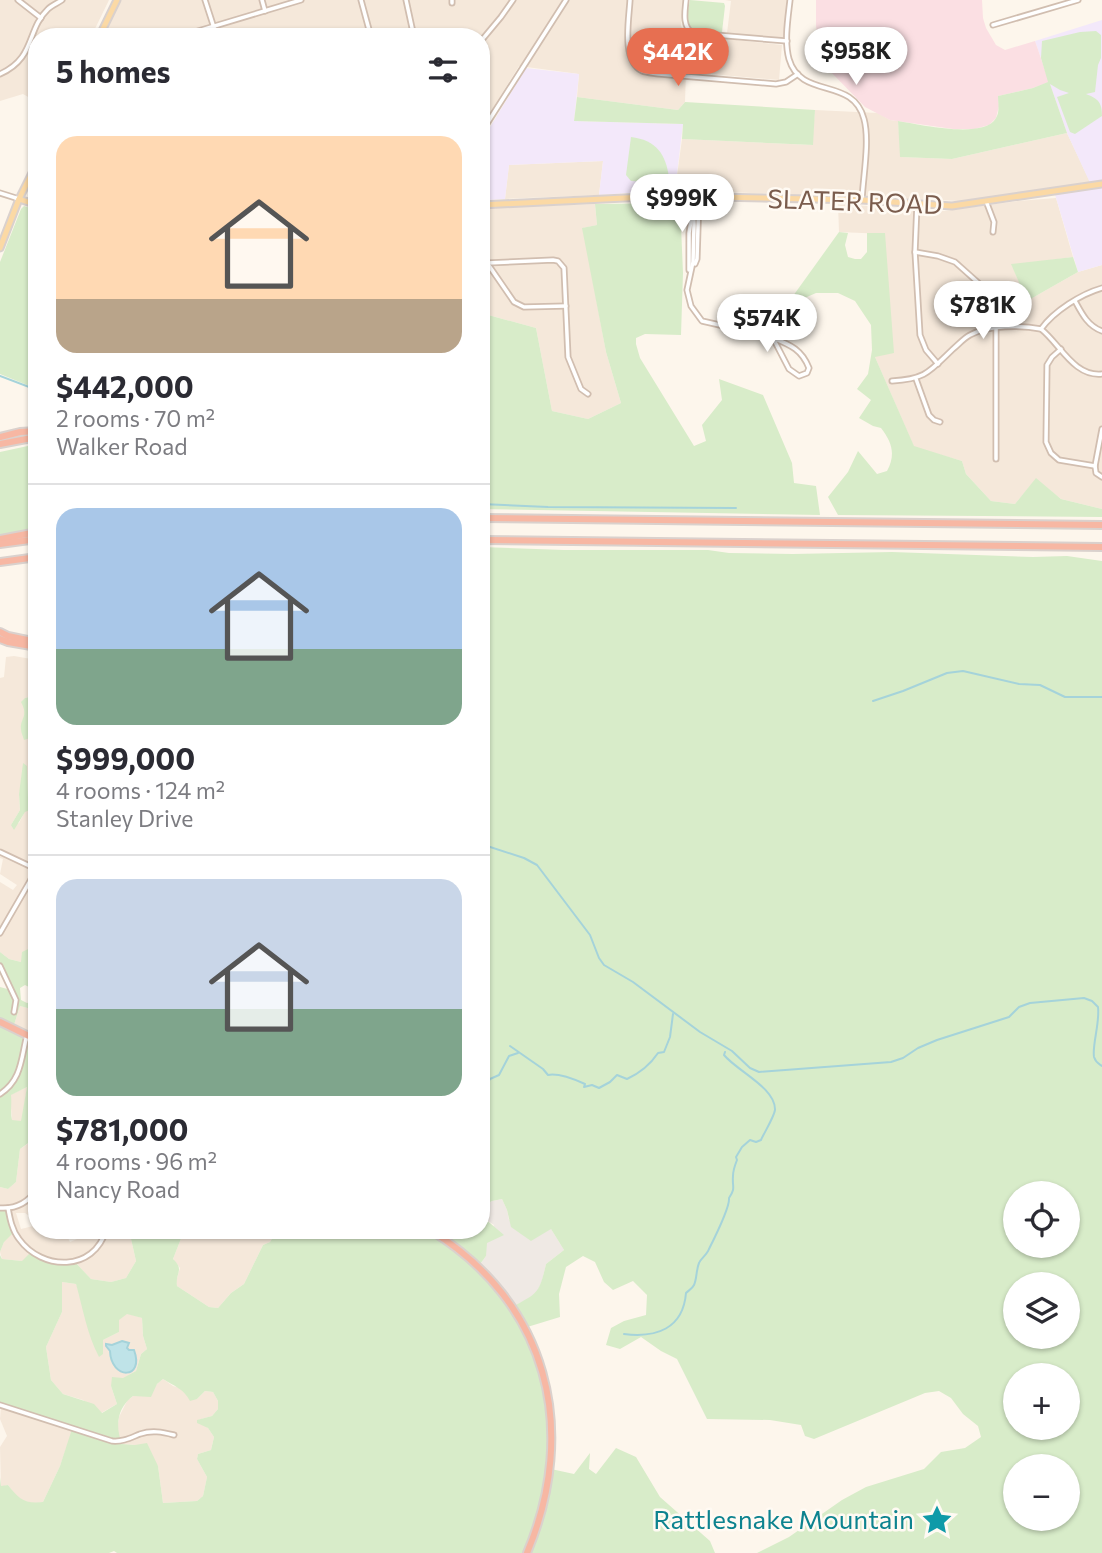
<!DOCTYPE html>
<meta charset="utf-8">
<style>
:root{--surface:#fff;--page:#f2f2f3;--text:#2b2b33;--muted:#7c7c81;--line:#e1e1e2;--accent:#e76f51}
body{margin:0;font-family:Commissioner,sans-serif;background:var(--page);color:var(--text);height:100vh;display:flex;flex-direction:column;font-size:26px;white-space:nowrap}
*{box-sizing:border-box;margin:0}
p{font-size:23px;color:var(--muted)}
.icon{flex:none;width:38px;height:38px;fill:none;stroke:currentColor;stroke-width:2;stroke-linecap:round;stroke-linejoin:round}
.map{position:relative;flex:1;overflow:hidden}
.drawer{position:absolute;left:28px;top:28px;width:462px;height:1211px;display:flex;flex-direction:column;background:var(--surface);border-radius:28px;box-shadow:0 2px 5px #0004}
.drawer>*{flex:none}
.tools{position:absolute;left:1003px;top:1181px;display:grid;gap:14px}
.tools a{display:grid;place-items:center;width:77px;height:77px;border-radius:50%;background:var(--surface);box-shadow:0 2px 5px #0004;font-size:35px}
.price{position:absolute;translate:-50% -60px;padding:0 16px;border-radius:24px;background:#fff;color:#222;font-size:23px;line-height:46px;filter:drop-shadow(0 2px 4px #0008)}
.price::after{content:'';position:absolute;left:50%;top:42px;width:21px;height:16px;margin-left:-10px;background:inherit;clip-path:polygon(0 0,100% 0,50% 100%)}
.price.on{background:var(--accent);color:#fff}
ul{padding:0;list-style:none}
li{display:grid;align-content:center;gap:14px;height:371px;padding:0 28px}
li+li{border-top:2px solid var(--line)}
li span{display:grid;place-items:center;height:217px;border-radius:21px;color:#555}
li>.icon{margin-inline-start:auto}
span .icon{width:126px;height:126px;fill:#fffc;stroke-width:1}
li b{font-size:30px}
h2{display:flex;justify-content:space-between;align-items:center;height:84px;padding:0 28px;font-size:30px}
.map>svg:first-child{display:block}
.residential{fill:#f5e8da}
.industrial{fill:#efe9e4}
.education{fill:#f3e8fa}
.medical{fill:#fbdfe3}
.green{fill:#d8ecc9;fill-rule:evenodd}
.water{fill:#bfe3e8;stroke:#a5d3da;stroke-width:2}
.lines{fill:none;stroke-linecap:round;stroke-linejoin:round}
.stream{stroke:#a5d3da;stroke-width:2}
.minor-casing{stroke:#d1beb0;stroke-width:7}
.major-casing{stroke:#dad1cd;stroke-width:9}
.highway-casing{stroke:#dad1cd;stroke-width:10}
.minor{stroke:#fff;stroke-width:3.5}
.major{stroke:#fbd9a5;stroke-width:5}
.highway{stroke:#f7b7a3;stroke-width:6}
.labels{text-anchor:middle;stroke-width:5;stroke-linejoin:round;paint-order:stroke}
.street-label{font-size:26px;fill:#7a5c4d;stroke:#fffaf3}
.culture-label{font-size:26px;fill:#0d838f;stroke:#fffaf3;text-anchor:end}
</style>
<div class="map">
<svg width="1102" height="1553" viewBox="0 0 1102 1553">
<rect width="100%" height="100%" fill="#fdf6ec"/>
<g class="residential">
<path d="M0,0H109L91,37H37V102L23,94L0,101Z"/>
<path d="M119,0H684L681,26L684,32L689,35L782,45L779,80L686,72L685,102L678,110L577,97L579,74L519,66L481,127V37H102Z"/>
<path d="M725,0H787L783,38L727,33L731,1Z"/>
<path d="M815,110L878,113L890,120L898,121L901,157L952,159L1067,133L1090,182L963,201L675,190L682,139L812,145Z"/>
<path d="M603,161L599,195L505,199L509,165Z"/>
<path d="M1056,198L1073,257L1012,265L1027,301L1078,272L1102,265V509L1061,499L1036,479L1015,504L991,501L966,474L962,461L914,447L875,357L885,234L839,232L838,204L944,211L1018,201Z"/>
<path d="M595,204L597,225L583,228L606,352L621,403L588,419L552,411L536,328L481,313V208Z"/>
<path d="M14,656L37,660V695L25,698V717L21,728L28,720L37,703V802L28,799L27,766L19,794L20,810L11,825L19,823L25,811L37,807V949L32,947L21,962L9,959L0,952V882L13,890L17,885L0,874L3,859L0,858V678L4,677L6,657Z"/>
<path d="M20,1006L35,1010L27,1035L13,1028Z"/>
<path d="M27,1087L22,1122L12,1121L10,1095Z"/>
<path d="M37,1140V1219H34L25,1213H16L21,1229L33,1226L37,1223V1230H64L70,1242L77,1239L79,1230H129L136,1261L126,1278L111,1282L91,1279L74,1261H22L2,1259L0,1252L4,1242L0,1208V1187L8,1189L16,1182L20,1149L32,1141Z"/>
<path d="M180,1230H277L270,1242L263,1245L244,1284L231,1293L218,1308L209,1307L177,1286L176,1282L180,1268L173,1259L182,1236L179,1232Z"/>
<path d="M62,1282L76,1284L103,1354V1340L119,1332L118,1320L127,1313L142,1318L143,1336L147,1349L141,1354L136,1371L111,1386L117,1404L101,1413L83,1400L63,1394L51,1380L46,1347L62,1312Z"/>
<path d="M163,1379L173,1386L180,1388L187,1395L197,1399L205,1391L213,1392L218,1401V1409L212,1416L198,1420L208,1428L214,1437L211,1450L198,1454L197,1459L207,1477L203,1496L197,1501L163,1503L158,1466L135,1445L122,1444L117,1431L119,1417L127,1401L133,1396L151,1394L157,1384Z"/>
<path d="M1,1406L73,1429L60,1466L43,1502L30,1504L17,1497L8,1485L1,1487L0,1447L7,1436L0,1419Z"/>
</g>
<path class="industrial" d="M502,1199L507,1210L509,1220L551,1229L564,1250L546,1264L542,1281L535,1296L512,1307L478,1267L486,1256V1243L494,1225L484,1218L481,1207L492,1201Z"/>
<g class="education">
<path d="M1102,20V265L1078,272L1054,191L1091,185L1067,133L1035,41Z"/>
<path d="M526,68L579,74L574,121L683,124L675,190L599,195L603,161L509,165L505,199L489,200L481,177V142Z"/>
</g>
<path class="medical" d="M816,0H982L983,18L986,28L996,45L1005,50L1035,41L1049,82L1033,88L998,96L999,106L996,118L989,125L975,129H953L890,120L865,107L829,70L820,51L816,26Z"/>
<g class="green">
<path d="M690,0L724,3L725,6L722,32L719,33L696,31L689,29L686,21Z"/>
<path d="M1096,31L1101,35V58L1098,65L1095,92L1086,94C1099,99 1102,103 1102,116L1075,134L1070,132L1057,97L1069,93L1060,90L1050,84L1067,133L952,159L900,157L898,121C918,124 984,140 996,118C1000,112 998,102 998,96L1033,88L1048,82L1041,58L1042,41L1080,32Z"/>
<path d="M577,97L678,110L685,102L815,110L813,145L682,139L683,124L574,121Z"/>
<path d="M631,137C656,140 666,154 669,178L663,183L631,181L626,175Z"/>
<path d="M680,203L683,273L681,335L645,334L636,338V344L640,358L694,446L706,441L702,425L722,400L719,379L763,395L792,463L794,483L816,486L820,515L481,509V313L536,328L552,411L588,419L621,403L606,352L582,228L597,225L595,204Z"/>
<path d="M24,206L37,210V389L0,374V262L21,209Z"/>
<path d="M839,232L848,233L845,245L848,257L855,259H861L867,252V233H885L894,353L875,357L914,446L962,461L966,474L991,501L1015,504L1036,478L1061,499L1102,509V517L838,515L828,497L848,472L858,451L877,474L887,471C896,455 892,442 881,428L873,426L859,418L871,400L857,389L868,374L872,350L871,325L855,301L838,293H816L800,300L793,296Z"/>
<path d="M1073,257L1078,272L1027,301L1011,264Z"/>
<path d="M37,444V529L0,536V452Z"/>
<path d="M481,547L564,550H708L729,553L793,554L892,552L1033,557L1067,556L1102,561V1553H757L789,1537L842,1500L866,1487L924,1469L941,1452L965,1448L981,1437L978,1426L963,1414L951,1398L939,1391L925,1393L814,1439L805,1436L801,1425L770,1420L707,1419L677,1359L661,1351L641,1337L620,1349L606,1345L611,1328L624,1321L646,1315L647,1295L633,1281L613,1290L604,1282L595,1262L583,1256L566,1267L559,1294L560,1317L524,1328L550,1403L551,1469L574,1474L590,1453L589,1469L596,1474L616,1448L636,1457L660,1497L710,1541L715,1553H117L114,1551L109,1553H0V1477L1,1486L8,1485C19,1499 24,1504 43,1502L60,1466L72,1429L1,1406L0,1409V1255L2,1259L22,1261L31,1252L45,1259L74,1261L91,1279L111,1282L126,1278L136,1261L129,1230H180L179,1232L182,1236L173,1259C185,1270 175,1273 177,1286L209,1307L218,1308L231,1293L244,1284L263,1245L270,1242L277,1230H481V1208L484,1218L504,1235L487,1243L486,1256L478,1267L512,1307C538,1293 539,1294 546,1264L564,1250L551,1229L531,1241L511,1227L507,1210L502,1199L492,1201L481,1207ZM1015,1194H1068V1246H1015ZM62,1282L76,1284C83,1309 87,1334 99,1357L103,1354V1340L119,1332V1320L127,1314L142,1318L143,1336L147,1349L141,1354L136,1371L123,1378L112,1377L111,1386L117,1404L102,1413L94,1404L63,1394L51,1380L46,1347L62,1312ZM1015,1284H1068V1337H1015ZM1015,1376H1068V1428H1015ZM163,1379C174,1386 184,1389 190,1401L197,1399L205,1391L213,1392L218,1401V1409L212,1416L197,1420V1423L208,1428L214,1437L211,1450L198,1454L197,1459L207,1477L203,1496L197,1501L163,1503L158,1466L147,1443L135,1445L122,1444C115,1426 117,1408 133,1396L151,1397L157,1384ZM1015,1466H1068V1519H1015Z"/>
<path d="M37,695V703L28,720L33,728L30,738L24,740C23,736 21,733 21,729C20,718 29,717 21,702L25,698Z"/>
<path d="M23,763L27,766L28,798L37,802V807L25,812L14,830L11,825L20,810L19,794Z"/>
<path d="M32,947L37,949V991L25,985L20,988L21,1000L27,1003L37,1000V1140L31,1141L20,1149L16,1182L8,1189L0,1187V987L11,990L0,966V952L9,959L21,962L22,952ZM20,1006L35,1010L27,1035L13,1028ZM27,1087L21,1121L12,1120C10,1112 12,1104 11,1095Z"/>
<path d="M0,1208H8L14,1232L4,1242L0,1252Z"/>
</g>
<path class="water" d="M122,1341L129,1343L127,1348L129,1350H134C145,1380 111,1380 110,1351L106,1346V1344L112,1345Z"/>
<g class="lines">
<g class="stream">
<path d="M0,376L37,390"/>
<path d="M481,504L548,507L736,508"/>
<path d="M873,701L903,691L947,673L963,671L1019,684L1040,685L1065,697H1102"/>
<path d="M481,844L524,858L537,865L590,935L599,958L604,965L633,982L700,1032L732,1051L750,1068L759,1072L891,1062L903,1058L918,1048L937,1040L1009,1017L1019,1007L1030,1003L1084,998L1092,1001L1098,1007C1100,1023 1092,1045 1094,1057C1096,1063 1098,1063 1102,1066"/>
<path d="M510,1046L543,1069L548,1075C558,1073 576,1080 585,1084L584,1087L592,1085L599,1088L610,1082L617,1075L627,1079C640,1073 650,1065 658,1053L664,1052L670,1037L673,1014"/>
<path d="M481,1089L485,1087L490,1079L499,1075L509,1056L518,1053"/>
<path d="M624,1334C656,1338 683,1329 686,1293C689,1290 692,1289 694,1285C697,1279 696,1270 699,1263C701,1258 707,1255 709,1249C714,1239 730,1206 729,1198C736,1188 732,1187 733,1176C733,1171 735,1165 737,1160L736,1157L742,1147L750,1140L756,1142L761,1140C764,1133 774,1117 775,1110C776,1088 737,1071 724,1055L725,1052"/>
</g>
<g class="minor-casing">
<g id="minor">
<path d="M18,0L41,18"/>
<path d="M205,0L217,37"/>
<path d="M262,0L265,11"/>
<path d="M361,0L371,37"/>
<path d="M406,0L414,37"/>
<path d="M452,0V3"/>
<path d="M630,0C629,20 621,60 642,71C647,73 654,73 659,74L776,84L786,82L798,74"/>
<path d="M686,0C685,12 682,25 692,33L787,41"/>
<path d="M790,0C788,18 784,41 789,59C801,100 853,76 864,119C870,141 863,177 862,200"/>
<path d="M993,25L1078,0"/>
<path d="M178,37L301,0"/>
<path d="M481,41L501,17L513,0"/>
<path d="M0,74C36,58 26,30 48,9C52,5 58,3 62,0"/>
<path d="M481,133L566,0"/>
<path d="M0,193L19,199"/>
<path d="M693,197L694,225L693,262L687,290L691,306L702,321L724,326L750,325L768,334L773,338L789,369L799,376L807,373L809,368C802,350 791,345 773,338"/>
<path d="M986,201L994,222L993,232"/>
<path d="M917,204L915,252L920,335L926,350L938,364"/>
<path d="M915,252L938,256L955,262L983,287L991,300L996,328V459"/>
<path d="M481,254L514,302L524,307L566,306"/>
<path d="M487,263L553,260L558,261L564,268L568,357L581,389L588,394"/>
<path d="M695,264L697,259L699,197"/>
<path d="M689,270V233L692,215"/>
<path d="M1075,301C1082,314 1088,326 1102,331"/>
<path d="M1041,329C1054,311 1081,294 1102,288"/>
<path d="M1061,349L1052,357L1047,365L1046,442L1051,453L1059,460L1095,466"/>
<path d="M916,379L929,415L934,420L940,422"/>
<path d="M892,381C926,379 929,372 953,349C959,344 964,338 970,335C987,325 1022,325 1041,329C1060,344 1074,377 1102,374"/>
<path d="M1102,429L1095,466L1096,473L1102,477"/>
<path d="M0,852L36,869"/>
<path d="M0,933L37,869"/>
<path d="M0,966L16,1000L14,1012"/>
<path d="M0,1094C22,1080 21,1058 27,1035"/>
<path d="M0,1208C16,1209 28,1203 37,1189"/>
<path d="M8,1208C10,1219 12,1230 19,1239C42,1271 94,1272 106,1230"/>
<path d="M0,1405L112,1441C123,1442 130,1438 140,1434C152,1430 162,1432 174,1435"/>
</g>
</g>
<g class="major-casing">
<g id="major">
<path d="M99,37L117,0"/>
<path d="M19,199L37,205"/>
<path d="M481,205L665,196L862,200L952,206L1102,184"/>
<path d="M0,248L19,199L37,163"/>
</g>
</g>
<g class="highway-casing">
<g id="highway">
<path d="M0,437L20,432L37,431"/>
<path d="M0,444L37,437"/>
<path d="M481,518L1102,525"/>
<path d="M0,539L37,532"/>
<path d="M481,540L1102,547"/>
<path d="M0,544L37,539"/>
<path d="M0,562L37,557"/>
<path d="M0,632L8,636L37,642"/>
<path d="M0,639L8,642L37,647"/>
<path d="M0,1022L37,1040"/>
<path d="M430,1230C548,1302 579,1429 527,1553"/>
</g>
</g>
<use href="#minor" class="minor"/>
<use href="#major" class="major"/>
<use href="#highway" class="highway"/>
</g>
<defs>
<g id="sight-bare" transform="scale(2.415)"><path d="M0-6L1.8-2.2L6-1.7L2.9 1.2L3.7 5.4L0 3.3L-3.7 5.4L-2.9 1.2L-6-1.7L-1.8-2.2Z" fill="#0f9aa8" stroke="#fffaf3" stroke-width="2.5" paint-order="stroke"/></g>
</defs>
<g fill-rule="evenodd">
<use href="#sight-bare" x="937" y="1520"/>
</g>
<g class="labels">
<g class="street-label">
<text transform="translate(855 202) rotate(2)" y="9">SLATER ROAD</text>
</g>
<g class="culture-label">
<text x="914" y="1529">Rattlesnake Mountain</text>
</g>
</g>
</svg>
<div class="tools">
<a><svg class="icon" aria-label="locate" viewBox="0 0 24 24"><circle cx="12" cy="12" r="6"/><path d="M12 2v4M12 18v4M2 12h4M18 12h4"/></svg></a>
<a><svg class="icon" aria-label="layers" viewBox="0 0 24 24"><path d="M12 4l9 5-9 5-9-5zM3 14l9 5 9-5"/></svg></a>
<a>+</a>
<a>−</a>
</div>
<b class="price" style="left:856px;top:87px">$958K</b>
<b class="price on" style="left:678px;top:88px">$442K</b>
<b class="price" style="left:682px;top:234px">$999K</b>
<b class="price" style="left:983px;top:341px">$781K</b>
<b class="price" style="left:767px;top:354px">$574K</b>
<section class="drawer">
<h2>5 homes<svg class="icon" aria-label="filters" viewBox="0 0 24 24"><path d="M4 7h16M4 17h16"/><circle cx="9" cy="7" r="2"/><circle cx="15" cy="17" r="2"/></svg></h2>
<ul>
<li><span style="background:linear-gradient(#ffd9b3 75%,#b9a48a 0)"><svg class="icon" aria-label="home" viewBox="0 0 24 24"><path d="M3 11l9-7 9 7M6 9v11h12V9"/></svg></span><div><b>$442,000</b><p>2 rooms · 70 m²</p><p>Walker Road</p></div></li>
<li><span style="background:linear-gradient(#a9c7e8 65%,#7fa58c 0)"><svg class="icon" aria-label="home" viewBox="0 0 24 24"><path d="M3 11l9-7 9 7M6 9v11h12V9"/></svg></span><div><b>$999,000</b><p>4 rooms · 124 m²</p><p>Stanley Drive</p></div></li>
<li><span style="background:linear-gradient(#c9d6e8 60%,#7fa58c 0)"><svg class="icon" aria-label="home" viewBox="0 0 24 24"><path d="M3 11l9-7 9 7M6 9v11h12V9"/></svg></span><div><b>$781,000</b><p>4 rooms · 96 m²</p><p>Nancy Road</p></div></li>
</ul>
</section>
</div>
